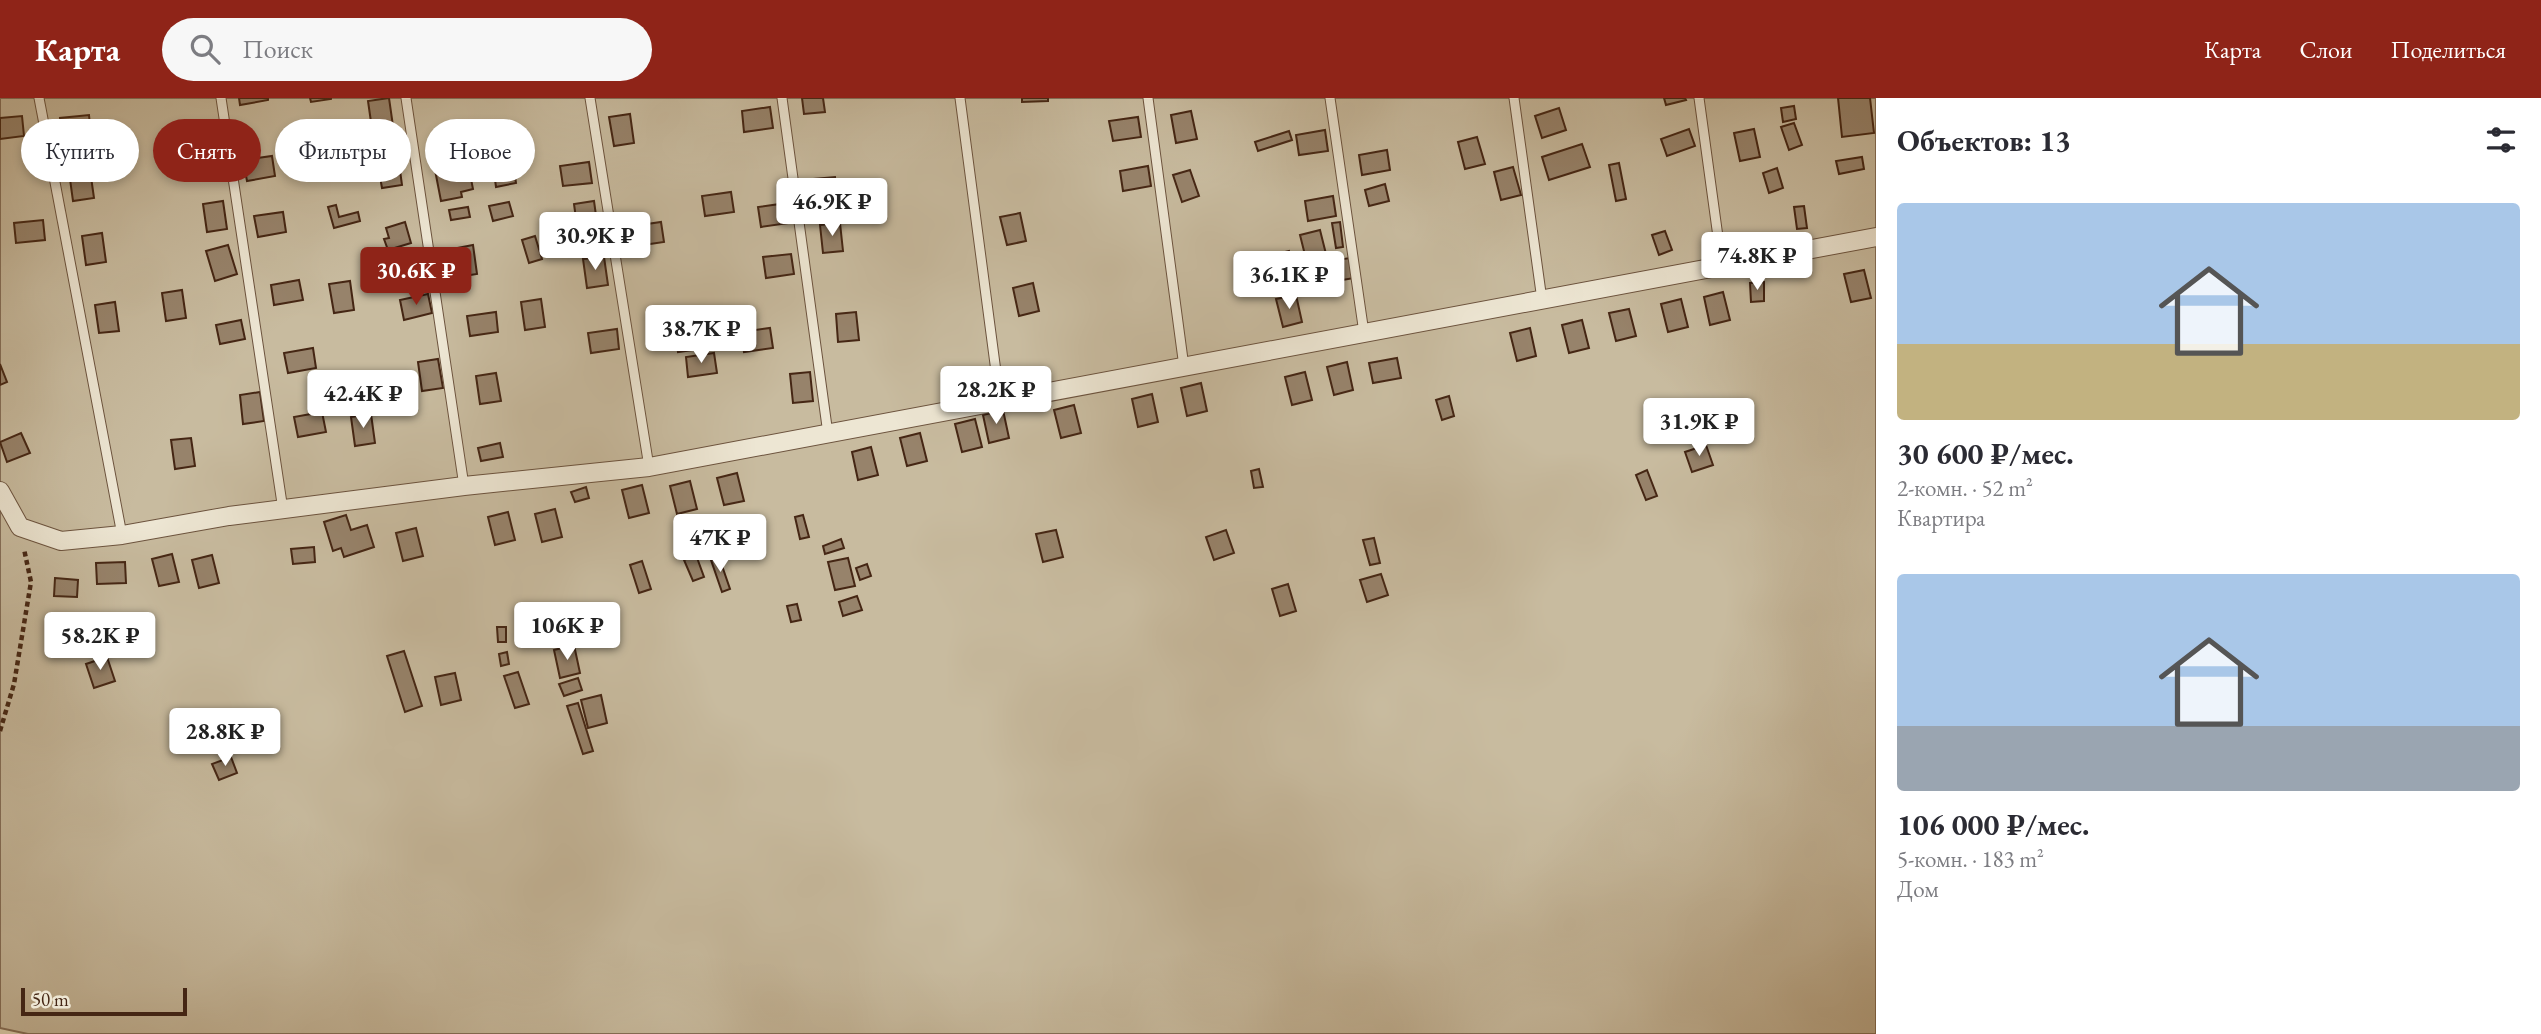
<!DOCTYPE html>
<html lang="ru">
<meta charset="utf-8">
<style>
:root{--surface:#fff;--page:#f7f7f7;--text:#2b2b33;--muted:#7c7c81;--accent:#8f2418}
body{margin:0;font-family:"EB Garamond",serif;background:var(--page);color:var(--text);height:100vh;display:flex;flex-direction:column;font-size:26px;white-space:nowrap}
*{box-sizing:border-box;margin:0}
p{font-size:23px;color:var(--muted)}
.icon{flex:none;width:38px;height:38px;fill:none;stroke:currentColor;stroke-width:2;stroke-linecap:round;stroke-linejoin:round}
.map{position:relative;flex:1;overflow:hidden}
.details{display:flex;flex-direction:column;background:var(--surface);width:665px}
.details>*{flex:none}
.guide{position:absolute;left:21px;top:21px;width:665px;height:63px;display:flex;gap:14px}
.scale{position:absolute;left:21px;bottom:18px;width:166px;box-sizing:border-box;padding-left:7px;border:4px solid #452614;border-top:0;font-size:19px;line-height:24px;white-space:nowrap;color:#452614;-webkit-text-stroke:5px #ede6d3;paint-order:stroke}
.price{position:absolute;translate:-50% -60px;padding:0 16px;border-radius:7px;background:#fff;color:#222;font-size:23px;line-height:46px;filter:drop-shadow(0 2px 4px #0008)}
.price::after{content:'';position:absolute;left:50%;top:42px;width:21px;height:16px;margin-left:-10px;background:inherit;clip-path:polygon(0 0,100% 0,50% 100%)}
.price.current{background:var(--accent);color:#fff}
ul{padding:0;list-style:none}
li{display:grid;align-content:center;gap:14px;height:371px;padding:0 21px}
li span{display:grid;place-items:center;height:217px;border-radius:7px;color:#555}
li>.icon{margin-inline-start:auto}
span .icon{width:126px;height:126px;fill:#fffc;stroke-width:1}
li b{font-size:30px}
h2{display:flex;justify-content:space-between;align-items:center;height:84px;padding:0 21px;font-size:30px}
.chip{padding:0 24px;border-radius:32px;background:var(--surface);box-shadow:0 4px 10px #0003;font-size:24px;line-height:63px}
.chip.current{background:var(--accent);color:#fff}
header{display:flex;align-items:center;gap:42px;box-sizing:border-box;height:98px;padding:0 35px;background:var(--accent);color:#fff}
header strong{font-size:33px}
nav{display:flex;gap:38px;margin-inline-start:auto;font-size:24px}
.search{width:490px;height:63px;background:var(--page);display:flex;align-items:center;gap:18px;box-sizing:border-box;padding:0 24px;border-radius:38px;color:var(--muted);font-size:26px}
main{display:flex;flex:1;min-height:0}
.map>svg:first-child{display:block}
.green{fill:#c8bb9f;stroke:#86705a;stroke-width:2}
.building{fill:#97836b;stroke:#452614;stroke-width:2}
.lines{fill:none;stroke-linecap:round;stroke-linejoin:round}
.lane-casing{stroke:#6c533e;stroke-width:11}
.street-casing{stroke:#6c533e;stroke-width:20}
.path{stroke:#452614;stroke-width:4.5;stroke-dasharray:5 3.5;stroke-linecap:butt}
.lane{stroke:#ede6d3;stroke-width:9}
.street{stroke:#ede6d3;stroke-width:18}
</style>
<header>
<strong>Карта</strong>
<div class="search"><svg class="icon" aria-label="search" viewBox="0 0 24 24"><circle cx="10" cy="10" r="6"/><path d="M15 15l6 6"/></svg>Поиск</div>
<nav><a>Карта</a><a>Слои</a><a>Поделиться</a></nav>
</header>
<main>
<div class="map">
<svg width="1876" height="936" viewBox="0 0 1876 936">
<rect width="100%" height="100%" fill="#e3d9bb"/>
<filter id="stains"><feTurbulence type="fractalNoise" baseFrequency=".00286" numOctaves="4"/><feColorMatrix values="0 0 0 0 .2 0 0 0 0 .09 0 0 0 0 .02 0 0 0 .5 -.17"/></filter>
<radialGradient id="worn" r=".72"><stop offset=".6" stop-color="#630" stop-opacity="0"/><stop offset="1" stop-color="#630" stop-opacity=".3"/></radialGradient>
<path class="green" d="M0,0H1876V936H28L0,930Z"/>
<g class="building">
<path d="M239,0H268V2L240,7Z"/>
<path d="M310,0H331V1L311,4Z"/>
<path d="M389,0L393,28L372,31L368,3Z"/>
<path d="M802,0H823L825,14L804,16Z"/>
<path d="M1022,0H1048V3L1022,4Z"/>
<path d="M1664,0H1685L1686,2L1666,7Z"/>
<path d="M1838,0H1870L1874,35L1842,39Z"/>
<path d="M1794,8L1796,21L1783,24L1781,10Z"/>
<path d="M770,9L773,30L744,34L742,13Z"/>
<path d="M1559,10L1566,32L1542,40L1535,18Z"/>
<path d="M1191,13L1197,41L1176,45L1171,17Z"/>
<path d="M630,16L634,45L614,48L609,19Z"/>
<path d="M89,17L91,37L62,40L60,20Z"/>
<path d="M22,18L24,38L0,41V20Z"/>
<path d="M1138,19L1141,39L1113,43L1109,23Z"/>
<path d="M1794,25L1802,47L1789,52L1781,29Z"/>
<path d="M203,27L207,41L187,47L183,33Z"/>
<path d="M1689,31L1695,48L1667,58L1661,41Z"/>
<path d="M1754,31L1760,59L1740,63L1734,35Z"/>
<path d="M1325,32L1328,53L1299,57L1296,37Z"/>
<path d="M1289,33L1292,42L1258,53L1255,44Z"/>
<path d="M1477,39L1485,66L1465,71L1458,44Z"/>
<path d="M335,42L339,70L319,73L315,45Z"/>
<path d="M1582,46L1590,69L1549,82L1542,59Z"/>
<path d="M1387,52L1390,72L1362,77L1359,57Z"/>
<path d="M512,57L516,85L496,89L492,60Z"/>
<path d="M272,58L275,78L247,83L243,62Z"/>
<path d="M398,58L402,87L382,90L377,62Z"/>
<path d="M1862,59L1864,71L1839,76L1836,63Z"/>
<path d="M589,64L592,85L563,88L560,68Z"/>
<path d="M1619,65L1626,101L1616,103L1609,67Z"/>
<path d="M468,66L473,91L461,94L462,99L441,103L435,72Z"/>
<path d="M1148,68L1151,88L1123,93L1120,73Z"/>
<path d="M1513,69L1521,97L1501,102L1494,74Z"/>
<path d="M1777,70L1783,90L1769,95L1763,75Z"/>
<path d="M90,72L94,100L73,103L69,74Z"/>
<path d="M1190,72L1199,98L1182,104L1173,77Z"/>
<path d="M835,79L838,108L817,110L814,81Z"/>
<path d="M1385,86L1389,103L1369,108L1365,92Z"/>
<path d="M731,94L734,114L705,118L702,98Z"/>
<path d="M1333,98L1336,118L1308,123L1305,103Z"/>
<path d="M223,103L227,131L207,134L203,106Z"/>
<path d="M594,103L598,132L578,135L574,106Z"/>
<path d="M509,104L513,118L493,123L489,108Z"/>
<path d="M787,105L789,125L761,129L758,109Z"/>
<path d="M336,107L339,119L358,114L360,123L334,130L328,109Z"/>
<path d="M1804,108L1807,130L1797,131L1794,109Z"/>
<path d="M468,109L470,119L451,122L449,112Z"/>
<path d="M283,114L286,134L258,139L254,118Z"/>
<path d="M1020,115L1026,143L1007,147L1000,119Z"/>
<path d="M43,122L45,142L16,145L14,125Z"/>
<path d="M405,124L411,145L388,152L384,141L389,140L386,130Z"/>
<path d="M661,124L664,144L636,148L633,128Z"/>
<path d="M1340,124L1343,149L1336,150L1332,125Z"/>
<path d="M840,125L843,153L823,155L820,127Z"/>
<path d="M1320,132L1327,160L1307,165L1300,137Z"/>
<path d="M1665,133L1672,152L1659,157L1652,137Z"/>
<path d="M102,135L106,164L86,167L82,138Z"/>
<path d="M535,138L542,161L529,165L522,142Z"/>
<path d="M228,147L237,176L215,183L206,153Z"/>
<path d="M473,147L477,176L457,179L452,151Z"/>
<path d="M1289,153L1296,181L1276,186L1269,158Z"/>
<path d="M791,156L794,176L766,180L763,159Z"/>
<path d="M604,159L608,187L587,190L583,161Z"/>
<path d="M1350,160L1354,180L1325,185L1322,164Z"/>
<path d="M1864,172L1871,200L1851,204L1844,176Z"/>
<path d="M299,182L303,202L274,207L271,187Z"/>
<path d="M350,183L354,212L334,215L329,186Z"/>
<path d="M1764,184V203L1751,204L1750,185Z"/>
<path d="M1033,185L1039,213L1019,218L1013,190Z"/>
<path d="M182,192L186,220L166,223L162,195Z"/>
<path d="M1723,194L1730,222L1710,227L1704,199Z"/>
<path d="M428,196L432,215L404,222L400,202Z"/>
<path d="M1296,197L1302,224L1283,229L1276,201Z"/>
<path d="M541,201L545,229L525,232L521,204Z"/>
<path d="M1681,201L1688,229L1668,234L1661,206Z"/>
<path d="M115,204L119,233L99,235L95,207Z"/>
<path d="M1629,211L1636,238L1616,243L1609,215Z"/>
<path d="M496,214L498,234L470,238L467,218Z"/>
<path d="M856,214L859,242L838,244L836,216Z"/>
<path d="M241,222L245,241L220,246L216,227Z"/>
<path d="M1582,222L1589,250L1569,255L1562,227Z"/>
<path d="M704,230L707,250L678,254L675,234Z"/>
<path d="M770,230L773,250L744,254L741,234Z"/>
<path d="M1530,230L1536,258L1517,263L1510,235Z"/>
<path d="M617,231L619,251L591,255L588,235Z"/>
<path d="M313,250L316,270L288,275L284,255Z"/>
<path d="M714,255L717,275L688,279L686,259Z"/>
<path d="M1397,260L1401,280L1373,285L1369,265Z"/>
<path d="M438,261L443,290L422,293L418,264Z"/>
<path d="M1347,264L1353,292L1334,297L1327,269Z"/>
<path d="M0,266L7,284L0,287Z"/>
<path d="M810,274L813,303L793,305L790,276Z"/>
<path d="M1305,274L1312,302L1292,307L1285,279Z"/>
<path d="M496,275L501,303L480,306L476,278Z"/>
<path d="M1201,285L1207,313L1187,318L1181,290Z"/>
<path d="M260,294L264,323L243,326L240,297Z"/>
<path d="M1152,296L1158,324L1138,329L1132,301Z"/>
<path d="M1449,298L1454,318L1442,322L1436,302Z"/>
<path d="M1074,307L1081,335L1061,340L1054,312Z"/>
<path d="M1003,312L1009,340L989,345L983,317Z"/>
<path d="M322,314L326,334L298,339L294,319Z"/>
<path d="M371,316L375,345L355,348L351,319Z"/>
<path d="M975,321L982,349L962,354L955,326Z"/>
<path d="M21,335L30,355L7,364L0,344Z"/>
<path d="M920,335L927,363L907,368L900,340Z"/>
<path d="M191,340L195,368L175,371L171,342Z"/>
<path d="M500,345L503,359L481,363L478,350Z"/>
<path d="M1706,347L1713,367L1692,374L1685,354Z"/>
<path d="M871,349L878,377L858,382L852,354Z"/>
<path d="M1259,371L1263,389L1254,390L1251,373Z"/>
<path d="M1647,372L1657,398L1646,402L1636,377Z"/>
<path d="M737,375L744,403L724,407L717,380Z"/>
<path d="M690,383L697,411L677,416L670,388Z"/>
<path d="M642,387L649,415L629,420L622,392Z"/>
<path d="M586,389L589,400L575,404L571,394Z"/>
<path d="M555,411L562,439L542,444L535,416Z"/>
<path d="M508,414L515,442L495,447L488,419Z"/>
<path d="M346,417L351,432L367,427L374,449L344,459L341,450L333,453L324,424Z"/>
<path d="M803,417L809,439L800,441L795,419Z"/>
<path d="M416,430L423,458L403,463L396,435Z"/>
<path d="M1056,432L1063,459L1043,464L1036,436Z"/>
<path d="M1226,432L1234,455L1214,462L1206,439Z"/>
<path d="M1374,440L1380,465L1370,467L1363,442Z"/>
<path d="M841,441L844,450L825,456L823,448Z"/>
<path d="M314,449L315,464L293,466L291,451Z"/>
<path d="M172,456L179,484L159,488L152,461Z"/>
<path d="M212,457L219,485L199,490L192,462Z"/>
<path d="M696,457L704,479L693,483L684,462Z"/>
<path d="M719,459L730,491L722,494L711,462Z"/>
<path d="M848,460L855,488L835,492L828,464Z"/>
<path d="M642,463L651,491L639,495L630,467Z"/>
<path d="M125,464L126,485L97,486L96,465Z"/>
<path d="M867,466L871,478L860,482L856,470Z"/>
<path d="M1381,476L1388,497L1367,504L1360,482Z"/>
<path d="M55,480L78,482L77,499L54,498Z"/>
<path d="M1288,486L1296,513L1280,518L1272,491Z"/>
<path d="M857,498L862,512L843,518L839,504Z"/>
<path d="M797,506L801,522L791,524L787,508Z"/>
<path d="M63,523L86,525L85,543L62,541Z"/>
<path d="M497,529H506V544H498Z"/>
<path d="M574,547L580,575L560,580L554,552Z"/>
<path d="M404,553L422,608L405,614L387,558Z"/>
<path d="M507,554L509,566L501,568L499,556Z"/>
<path d="M107,559L115,583L94,590L86,566Z"/>
<path d="M518,574L529,606L515,610L504,578Z"/>
<path d="M455,575L461,602L441,607L435,579Z"/>
<path d="M578,580L582,592L564,598L559,586Z"/>
<path d="M601,597L607,625L588,630L581,602Z"/>
<path d="M578,605L593,653L583,656L567,608Z"/>
<path d="M231,659L237,675L219,682L212,666Z"/>
</g>
<g class="lines">
<g class="lane-casing">
<g id="lane">
<path d="M39,0L122,437"/>
<path d="M221,0L283,412"/>
<path d="M406,0L464,388"/>
<path d="M590,0L649,369"/>
<path d="M782,0L828,336"/>
<path d="M960,0L1000,304"/>
<path d="M1148,0L1184,269"/>
<path d="M1330,0L1364,235"/>
<path d="M1514,0L1542,202"/>
<path d="M1699,0L1722,168"/>
</g>
</g>
<g class="street-casing">
<path id="street" d="M0,393L20,429L61,443L122,437L229,418L464,388L649,369L1876,139"/>
</g>
<path class="path" d="M0,633L14,586L31,484L24,451"/>
<use href="#lane" class="lane"/>
<use href="#street" class="street"/>
</g>
<rect width="100%" height="100%" filter="url(#stains)"/>
<rect width="100%" height="100%" fill="url(#worn)"/>
</svg>
<div class="scale">50 m</div>
<b class="price" style="left:832px;top:140px">46.9K ₽</b>
<b class="price" style="left:595px;top:174px">30.9K ₽</b>
<b class="price" style="left:1757px;top:194px">74.8K ₽</b>
<b class="price current" style="left:416px;top:209px">30.6K ₽</b>
<b class="price" style="left:1289px;top:213px">36.1K ₽</b>
<b class="price" style="left:701px;top:267px">38.7K ₽</b>
<b class="price" style="left:996px;top:328px">28.2K ₽</b>
<b class="price" style="left:363px;top:332px">42.4K ₽</b>
<b class="price" style="left:1699px;top:360px">31.9K ₽</b>
<b class="price" style="left:720px;top:476px">47K ₽</b>
<b class="price" style="left:567px;top:564px">106K ₽</b>
<b class="price" style="left:100px;top:574px">58.2K ₽</b>
<b class="price" style="left:225px;top:670px">28.8K ₽</b>
<div class="guide">
<a class="chip">Купить</a>
<a class="chip current">Снять</a>
<a class="chip">Фильтры</a>
<a class="chip">Новое</a>
</div>
</div>
<section class="details">
<h2>Объектов: 13<svg class="icon" aria-label="filters" viewBox="0 0 24 24"><path d="M4 7h16M4 17h16"/><circle cx="9" cy="7" r="2"/><circle cx="15" cy="17" r="2"/></svg></h2>
<ul>
<li><span style="background:linear-gradient(#a9c7e8 65%,#c2b280 0)"><svg class="icon" aria-label="home" viewBox="0 0 24 24"><path d="M3 11l9-7 9 7M6 9v11h12V9"/></svg></span><div><b>30 600 ₽/мес.</b><p>2-комн. · 52 m²</p><p>Квартира</p></div></li>
<li><span style="background:linear-gradient(#a9c7e8 70%,#9aa5b1 0)"><svg class="icon" aria-label="home" viewBox="0 0 24 24"><path d="M3 11l9-7 9 7M6 9v11h12V9"/></svg></span><div><b>106 000 ₽/мес.</b><p>5-комн. · 183 m²</p><p>Дом</p></div></li>
</ul>
</section>
</main>
